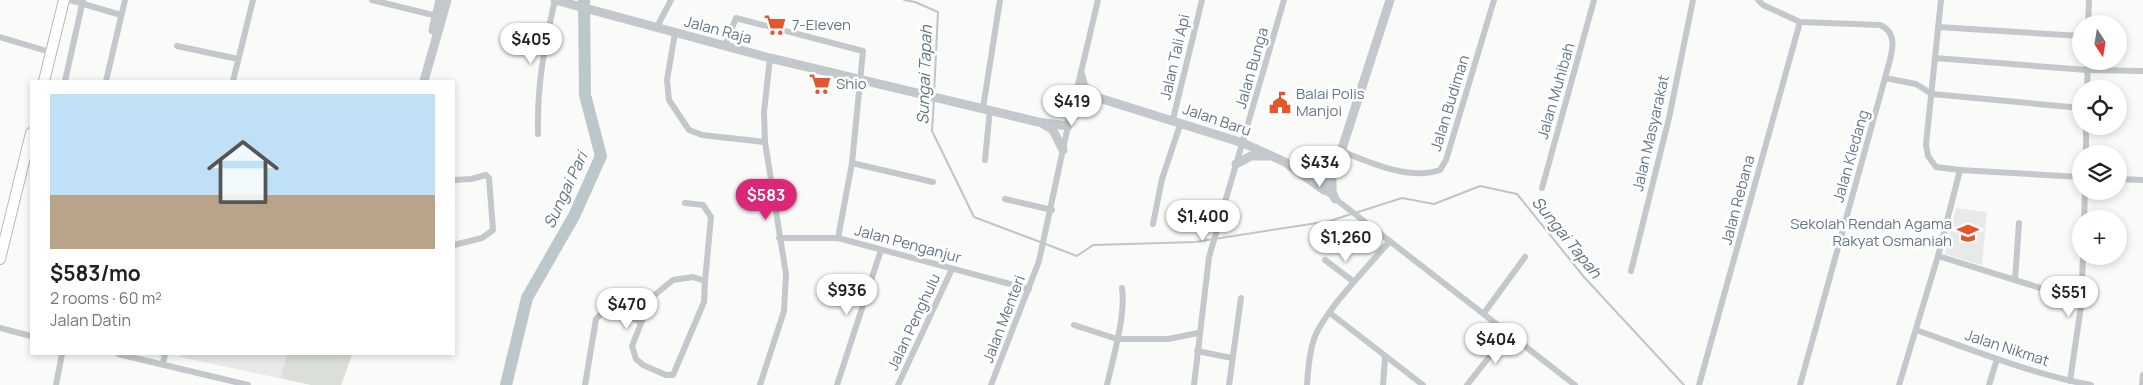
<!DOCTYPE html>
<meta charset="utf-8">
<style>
:root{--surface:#fff;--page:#f6f6f6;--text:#222;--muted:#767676;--accent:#db2777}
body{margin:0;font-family:Manrope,sans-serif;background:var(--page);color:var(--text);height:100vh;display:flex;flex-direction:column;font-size:19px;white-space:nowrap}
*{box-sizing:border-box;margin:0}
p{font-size:16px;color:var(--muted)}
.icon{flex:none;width:28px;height:28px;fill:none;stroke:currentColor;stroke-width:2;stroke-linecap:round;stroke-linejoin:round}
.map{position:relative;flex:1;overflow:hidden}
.side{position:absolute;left:30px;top:80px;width:425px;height:275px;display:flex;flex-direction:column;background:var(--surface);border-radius:0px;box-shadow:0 2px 8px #0003}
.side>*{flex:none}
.needle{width:32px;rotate:168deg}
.controls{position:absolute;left:2072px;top:15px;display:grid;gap:10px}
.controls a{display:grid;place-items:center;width:55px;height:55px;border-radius:50%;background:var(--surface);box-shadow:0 2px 8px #0003;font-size:25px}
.price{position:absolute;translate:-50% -42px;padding:0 11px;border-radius:18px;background:#fff;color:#222;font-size:16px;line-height:32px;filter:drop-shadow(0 1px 2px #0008)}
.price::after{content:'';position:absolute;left:50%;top:30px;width:15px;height:11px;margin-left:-8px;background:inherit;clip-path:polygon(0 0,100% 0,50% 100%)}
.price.on{background:var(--accent);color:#fff}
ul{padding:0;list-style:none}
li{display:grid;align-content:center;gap:10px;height:265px;padding:0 20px}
li span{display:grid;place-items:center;height:155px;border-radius:0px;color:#555}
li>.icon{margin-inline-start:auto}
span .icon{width:90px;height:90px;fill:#fffc;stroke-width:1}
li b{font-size:21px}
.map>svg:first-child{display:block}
.built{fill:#e8e9e9}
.green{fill:#dadfd7}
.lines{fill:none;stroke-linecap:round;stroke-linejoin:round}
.stream{stroke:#bbc7cb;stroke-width:2}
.river{stroke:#bbc7cb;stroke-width:12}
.primary-casing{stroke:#b5babe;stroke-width:12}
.minor{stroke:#c3c8cc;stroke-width:6}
.tertiary{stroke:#c3c8cc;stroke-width:9}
.primary{stroke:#fff;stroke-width:10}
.labels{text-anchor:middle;stroke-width:5;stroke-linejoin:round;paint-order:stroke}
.poi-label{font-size:15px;fill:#657683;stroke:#fff;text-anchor:start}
.street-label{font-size:15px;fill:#657683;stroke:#fff}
.water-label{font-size:16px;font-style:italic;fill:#60757c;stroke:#fff}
</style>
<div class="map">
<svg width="2143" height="385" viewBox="0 0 2143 385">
<rect width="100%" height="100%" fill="#fafaf8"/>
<g class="built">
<path d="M1956,208L1987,212L1982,265L1945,254Z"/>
<path d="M181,354H352L341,385H311L180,357Z"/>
</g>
<path class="green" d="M287,354H352L341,385H312L281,378Z"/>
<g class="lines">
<g class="stream">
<path d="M904,0L915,2L938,12L934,94"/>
<path d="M934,99L932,131L974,217L1077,256L1093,245L1195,242L1330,221L1351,214"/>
<path d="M1355,213L1402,198L1434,204L1480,186L1517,194L1584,277L1684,385"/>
</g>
<path class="river" d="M506,385L527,298L574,216L601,156L585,95L584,0"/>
<g class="primary-casing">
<g id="primary">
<path d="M44,81L64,0"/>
<path d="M0,259L31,133"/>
</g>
</g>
<g class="minor">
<path d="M70,0L121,15"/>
<path d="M372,0L437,16"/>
<path d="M1758,0L1763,5L1800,22L1880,25C1902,34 1889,61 1885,78L1916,84L1932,94L2081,108"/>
<path d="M1941,0L1926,144L1928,156L1936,167L1960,170L2081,177"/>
<path d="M2088,24L2089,0"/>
<path d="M657,27L671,0"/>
<path d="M1938,27L2081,36"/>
<path d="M675,33L667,80L669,100L689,130L702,135L765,142"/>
<path d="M0,37L50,52"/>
<path d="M177,46L238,59"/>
<path d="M725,46L736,18L863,51L852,163L838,238"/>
<path d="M1935,58L2087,70L2143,71"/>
<path d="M1082,74L1085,85L1099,98"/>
<path d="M65,81L83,0"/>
<path d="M106,81L125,0"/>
<path d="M233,81L253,0"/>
<path d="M2087,89L2088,61"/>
<path d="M1073,106L1098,0"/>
<path d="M983,108L1000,0"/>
<path d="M1173,119L1202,0"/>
<path d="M538,134C537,84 544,48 555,0"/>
<path d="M1341,151C1369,162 1409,181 1440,170L1446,160L1494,0"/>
<path d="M2086,154V126"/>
<path d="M985,160L990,109"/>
<path d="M852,163L933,182"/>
<path d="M2119,179L2143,180"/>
<path d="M454,180L471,179L486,175L489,178L493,230L482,238L454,245"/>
<path d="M1542,188L1594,0"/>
<path d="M1324,190L1575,385"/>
<path d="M1005,199L1052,210"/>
<path d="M685,203L703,205L711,217L705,281"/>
<path d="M2084,219L2085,191"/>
<path d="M1153,224L1162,179L1181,122"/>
<path d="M779,238H838L1029,289"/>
<path d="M1938,256L2050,291L2081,306"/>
<path d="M1325,260L1354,282"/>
<path d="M1631,271L1669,118L1693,0"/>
<path d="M693,277L705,281L704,302L673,375H666L643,365L636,359L632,346L651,298L673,280Z"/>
<path d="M2015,280L2019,223"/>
<path d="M1330,313L1423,385"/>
<path d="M1484,313L1525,257"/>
<path d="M1074,325L1117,339H1168L1198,333"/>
<path d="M0,328L31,336"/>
<path d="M1916,330C1973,350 2031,374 2091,385"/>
<path d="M1197,351L1232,358"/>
<path d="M118,354L248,385"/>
<path d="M163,363L165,354"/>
<path d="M2070,381L2081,306L2083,256"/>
<path d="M56,385L62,354"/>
<path d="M585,385L596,319L603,312L612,310L641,322"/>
<path d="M760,385L784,311L786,274L765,142L764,112L770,58"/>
<path d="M837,385L881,250"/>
<path d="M898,385L952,269"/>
<path d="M991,385L1039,261L1068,126"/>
<path d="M1107,385C1113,358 1126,315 1122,288"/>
<path d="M1194,385L1209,257L1284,0"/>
<path d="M1229,385L1241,298"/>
<path d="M1307,385C1308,369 1309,354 1314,339C1323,313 1370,264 1390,241"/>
<path d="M1383,385L1385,358"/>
<path d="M1467,385L1508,333"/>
<path d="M1699,385L1800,22"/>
<path d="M1800,385L1885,78"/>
<path d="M1899,385L1938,256L1960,170"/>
<path d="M1989,385L1997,359"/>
<path d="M2142,385L2143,375"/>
</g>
<g class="tertiary">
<path d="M555,0L770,58L1038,122L1068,126L1073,106L1084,99L1099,98L1243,143L1285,162L1324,190L1337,164L1390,0"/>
<path d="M433,30L440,0"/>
<path d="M424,81L447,0"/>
<path d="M1043,124L1053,130L1063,150"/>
<path d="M1236,164L1251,156H1268"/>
<path d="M1302,173L1320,175L1335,168"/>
<path d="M1332,177V191L1335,199"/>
</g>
<use href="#primary" class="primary"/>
</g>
<defs>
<g id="supermarket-bare" transform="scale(1.725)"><path d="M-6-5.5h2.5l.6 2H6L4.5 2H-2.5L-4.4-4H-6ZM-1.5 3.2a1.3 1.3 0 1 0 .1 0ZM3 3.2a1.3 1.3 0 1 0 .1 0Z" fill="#e4572e" stroke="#fff" stroke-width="2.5" paint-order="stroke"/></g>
<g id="civic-bare" transform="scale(1.725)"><path d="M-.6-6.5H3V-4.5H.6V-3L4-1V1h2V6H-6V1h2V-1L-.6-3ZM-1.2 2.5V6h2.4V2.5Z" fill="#e4572e" stroke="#fff" stroke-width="2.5" paint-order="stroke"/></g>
<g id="school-bare" transform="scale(1.725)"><path d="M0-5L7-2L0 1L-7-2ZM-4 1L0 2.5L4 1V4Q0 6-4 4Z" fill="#e4572e" stroke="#fff" stroke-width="2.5" paint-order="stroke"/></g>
</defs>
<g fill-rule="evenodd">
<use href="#supermarket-bare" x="775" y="25"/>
<use href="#supermarket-bare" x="820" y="84"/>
<use href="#civic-bare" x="1280" y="103"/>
<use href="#school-bare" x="1968" y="233"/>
</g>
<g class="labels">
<g class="poi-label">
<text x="792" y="30">7-Eleven</text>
<text x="836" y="89">Shio</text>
<text x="1296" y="99">Balai Polis<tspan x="1296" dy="17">Manjoi</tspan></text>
<text x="1952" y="229" text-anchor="end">Sekolah Rendah Agama<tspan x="1952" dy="17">Rakyat Osmaniah</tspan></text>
</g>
<g class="street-label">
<text transform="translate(718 30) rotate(15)" y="5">Jalan Raja</text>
<text transform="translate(1175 57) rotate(-77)" y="5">Jalan Tali Api</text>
<text transform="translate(1252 68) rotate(-74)" y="5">Jalan Bunga</text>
<text transform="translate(1556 91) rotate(-74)" y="5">Jalan Muhibah</text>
<text transform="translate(1450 103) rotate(-73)" y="5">Jalan Budiman</text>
<text transform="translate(1217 120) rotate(19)" y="5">Jalan Baru</text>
<text transform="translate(1651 133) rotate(-77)" y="5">Jalan Masyarakat</text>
<text transform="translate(1851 156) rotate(-74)" y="5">Jalan Kledang</text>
<text transform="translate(1738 200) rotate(-75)" y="5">Jalan Rebana</text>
<text transform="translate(908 244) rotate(15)" y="5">Jalan Penganjur</text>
<text transform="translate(1004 319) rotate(-69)" y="5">Jalan Menteri</text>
<text transform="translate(914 322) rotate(-65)" y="5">Jalan Penghulu</text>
<text transform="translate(2007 348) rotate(18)" y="5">Jalan Nikmat</text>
</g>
<g class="water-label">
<text transform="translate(924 75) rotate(-88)" y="6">Sungai Tapah</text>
<text transform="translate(565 190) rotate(-65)" y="6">Sungai Pari</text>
<text transform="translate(1567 237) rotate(51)" y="6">Sungai Tapah</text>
</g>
</g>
</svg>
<div class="controls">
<a><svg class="needle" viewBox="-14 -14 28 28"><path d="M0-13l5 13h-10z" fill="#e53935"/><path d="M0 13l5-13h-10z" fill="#767676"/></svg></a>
<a><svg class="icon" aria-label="locate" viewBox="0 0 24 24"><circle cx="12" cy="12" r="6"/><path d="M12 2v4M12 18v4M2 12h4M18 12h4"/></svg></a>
<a><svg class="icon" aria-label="layers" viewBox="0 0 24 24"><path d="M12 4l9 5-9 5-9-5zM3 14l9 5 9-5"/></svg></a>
<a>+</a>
</div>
<b class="price" style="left:531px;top:65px">$405</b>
<b class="price" style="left:1072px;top:127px">$419</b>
<b class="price" style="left:1320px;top:188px">$434</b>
<b class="price on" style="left:766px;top:221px">$583</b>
<b class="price" style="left:1203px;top:242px">$1,400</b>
<b class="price" style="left:1346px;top:263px">$1,260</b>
<b class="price" style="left:847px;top:316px">$936</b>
<b class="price" style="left:2069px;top:318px">$551</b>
<b class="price" style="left:627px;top:330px">$470</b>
<b class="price" style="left:1496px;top:365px">$404</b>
<section class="side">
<ul>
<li><span style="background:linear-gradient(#bfe0f5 65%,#b9a48a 0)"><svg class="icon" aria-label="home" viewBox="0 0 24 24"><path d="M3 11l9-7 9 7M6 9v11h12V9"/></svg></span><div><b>$583/mo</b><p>2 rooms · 60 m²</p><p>Jalan Datin</p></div></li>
</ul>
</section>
</div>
